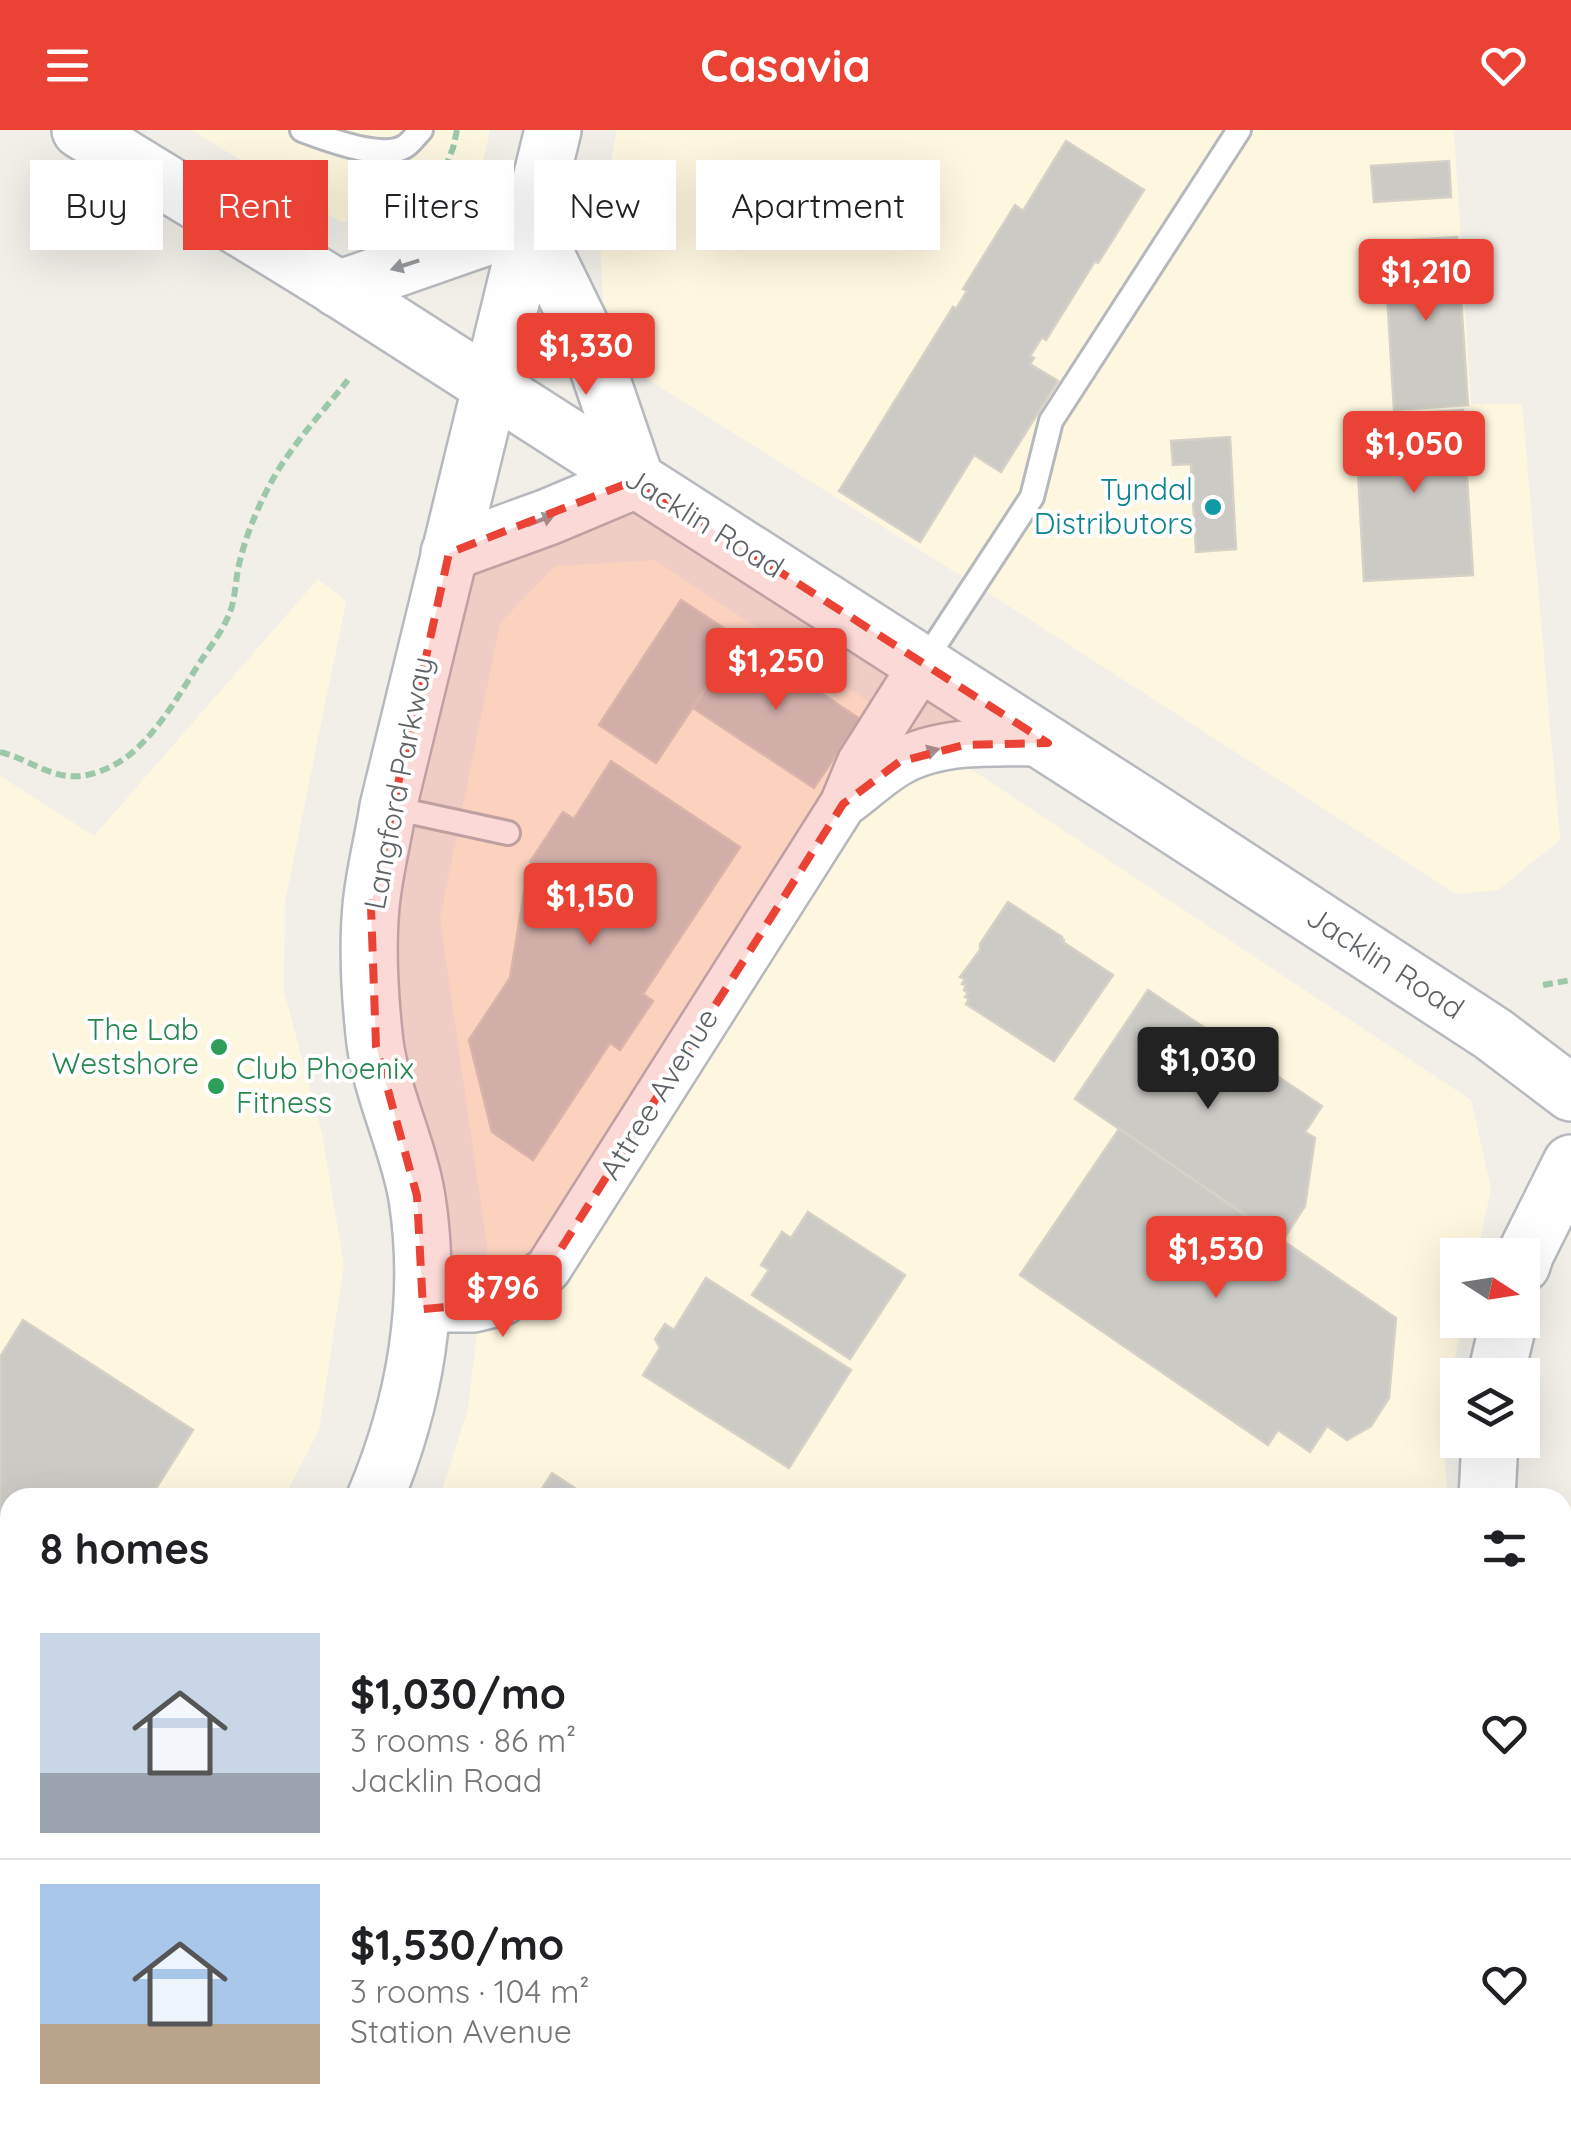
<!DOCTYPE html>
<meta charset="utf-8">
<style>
:root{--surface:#fff;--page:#f6f6f6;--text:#202124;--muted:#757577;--line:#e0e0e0;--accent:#ea4335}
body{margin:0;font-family:Quicksand,sans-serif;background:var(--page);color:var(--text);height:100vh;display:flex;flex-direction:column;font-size:38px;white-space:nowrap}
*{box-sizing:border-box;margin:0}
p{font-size:32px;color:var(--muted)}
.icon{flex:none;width:55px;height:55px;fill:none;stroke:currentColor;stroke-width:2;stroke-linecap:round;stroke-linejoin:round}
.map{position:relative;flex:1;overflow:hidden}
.side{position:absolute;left:0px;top:1358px;width:1572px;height:642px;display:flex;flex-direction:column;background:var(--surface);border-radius:30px 30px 0 0;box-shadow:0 10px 40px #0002}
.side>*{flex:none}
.hud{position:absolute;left:30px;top:30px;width:1000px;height:90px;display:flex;gap:20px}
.needle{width:65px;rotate:102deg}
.tools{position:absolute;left:1440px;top:1108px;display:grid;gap:20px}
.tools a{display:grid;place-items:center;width:100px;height:100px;border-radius:0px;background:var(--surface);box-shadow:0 10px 40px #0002;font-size:50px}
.price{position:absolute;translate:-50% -85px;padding:0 22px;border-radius:10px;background:var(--accent);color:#fff;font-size:32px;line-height:65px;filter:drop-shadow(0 2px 5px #0008)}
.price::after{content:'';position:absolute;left:50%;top:60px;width:30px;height:22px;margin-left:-15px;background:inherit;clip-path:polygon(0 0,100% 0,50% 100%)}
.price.current{background:#222;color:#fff}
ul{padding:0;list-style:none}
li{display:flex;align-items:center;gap:30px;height:250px;padding:0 40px}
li+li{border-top:2px solid var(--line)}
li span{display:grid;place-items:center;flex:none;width:280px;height:200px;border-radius:0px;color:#555}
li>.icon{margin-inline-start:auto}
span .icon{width:120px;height:120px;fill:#fffc;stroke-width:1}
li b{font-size:42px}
h2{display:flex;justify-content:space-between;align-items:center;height:120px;padding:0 40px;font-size:42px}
.pill{padding:0 35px;border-radius:0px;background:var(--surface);box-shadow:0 10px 40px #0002;font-size:35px;line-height:90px}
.pill.current{background:var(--accent);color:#fff}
header{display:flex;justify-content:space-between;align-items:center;height:130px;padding:0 40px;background:var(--accent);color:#fff;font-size:45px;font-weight:800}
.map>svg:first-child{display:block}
.commercial{fill:#fef7e0}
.building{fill:#cccac5;stroke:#d6d1c6;stroke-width:2.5}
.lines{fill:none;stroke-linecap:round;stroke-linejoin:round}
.lane-casing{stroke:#b5b8bc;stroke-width:28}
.street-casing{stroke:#b5b8bc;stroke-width:50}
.secondary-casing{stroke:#b6babf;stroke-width:60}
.path{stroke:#9cc7a9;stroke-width:6;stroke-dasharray:10 5;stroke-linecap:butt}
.lane{stroke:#fff;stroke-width:22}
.street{stroke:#fff;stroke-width:45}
.secondary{stroke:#fff;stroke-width:55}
.oneway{fill:#979a9d}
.marked{fill:#ea4335;fill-opacity:0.2;stroke:#ea4335;stroke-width:8;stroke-dasharray:20 12;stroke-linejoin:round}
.culture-dot{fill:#0f9aa8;stroke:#fff;stroke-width:4}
.leisure-dot{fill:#2e9e5b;stroke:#fff;stroke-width:4}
.labels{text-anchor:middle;stroke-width:8;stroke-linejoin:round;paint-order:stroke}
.culture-label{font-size:30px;fill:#0d838f;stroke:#fff;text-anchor:end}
.street-label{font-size:30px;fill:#5f6368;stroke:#fff}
.leisure-label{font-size:30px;fill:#27864d;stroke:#fff;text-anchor:end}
</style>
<header><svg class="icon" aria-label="menu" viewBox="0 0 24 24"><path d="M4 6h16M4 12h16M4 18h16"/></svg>Casavia<svg class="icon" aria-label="heart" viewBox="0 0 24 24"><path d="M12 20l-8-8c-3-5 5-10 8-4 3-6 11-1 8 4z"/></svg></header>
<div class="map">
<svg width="1571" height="1999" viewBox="0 0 1571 1999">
<rect width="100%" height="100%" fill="#f1efe8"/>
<g class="commercial">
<path d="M192,0H490L478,55L417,97L339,91Z"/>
<path d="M617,0H1454L1471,274H1522L1560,710L1498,760L1456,764L990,464L644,247L603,171L599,92Z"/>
<path d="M655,430L1471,970L1491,1058L1477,1125H1458V1190H1463L1441,1291L1448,1367H440L468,1279L487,1116L440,788L500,493L555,436Z"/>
<path d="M318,449L346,471L285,772L284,861L322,1004L344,1135L319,1300L284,1367L10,1368V1990H1526V1999H0V646L94,706Z"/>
</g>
<g class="building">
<path d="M1066,11L1144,60L1098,133L1095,131L1046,210L1042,207L1030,226L1034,228L1030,234L1058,251L1001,342L974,325L920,412L839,361L953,177L956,179L967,161L963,159L1015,75L1023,81Z"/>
<path d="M1449,31L1451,67L1374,72L1371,36Z"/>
<path d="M1457,107L1468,275L1394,280L1384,112Z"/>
<path d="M1463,280L1473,445L1364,451L1355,287Z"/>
<path d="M1230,307L1236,419L1196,422L1191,334L1173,335L1171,311Z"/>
<path d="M681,470L739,508L656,633L599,595Z"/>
<path d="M739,508L860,589L814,658L693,578Z"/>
<path d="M611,631L740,717L643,864L653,871L620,920L610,913L533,1030L492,1002L469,910L510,848L524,763L540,739L530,732L563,682L574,689Z"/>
<path d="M1008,772L1062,807L1061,809L1064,810L1063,812L1113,845L1054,931L966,874L969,869L965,867L968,863L964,860L966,855L962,854L965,849L960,847L980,820V814Z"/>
<path d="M1148,860L1322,976L1305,1002L1315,1008L1305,1076L1283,1110L1075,969Z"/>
<path d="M1119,999L1396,1188L1389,1268L1371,1296L1347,1310L1327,1296L1310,1322L1278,1300L1268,1315L1020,1145Z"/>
<path d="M808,1082L905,1145L850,1229L752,1165L769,1140L761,1135L782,1102L791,1108Z"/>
<path d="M706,1148L851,1240L789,1338L643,1245L660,1218L655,1209L665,1194L674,1200Z"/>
<path d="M23,1190L193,1300L150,1368H10V1584L0,1600V1227Z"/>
<path d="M552,1343L590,1368H536Z"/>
<path d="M737,1990H846L860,1999H731Z"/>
<path d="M1174,1990H1265L1259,1999H1188Z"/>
<path d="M1366,1990H1441V1991L1367,1997Z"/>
</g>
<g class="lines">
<g class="lane-casing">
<g id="lane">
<path d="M302,0C326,9 381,30 404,17C410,14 416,5 421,0"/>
<path d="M924,532L1032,367L1051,291L1239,0"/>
<path d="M388,677L508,703"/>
<path d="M1007,1990L1020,1999"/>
<path d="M672,1999L678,1990"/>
</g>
</g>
<g class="street-casing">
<g id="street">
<path d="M849,670C865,658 882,642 900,632C943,608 1001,613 1048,613"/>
<path d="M423,1179H474L503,1172L548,1139L843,674L860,633L924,532"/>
</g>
</g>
<g class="secondary-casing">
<g id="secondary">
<path d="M80,0C166,54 253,105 339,159C725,404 1110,653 1493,904L1571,963"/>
<path d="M530,92L590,215L636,350"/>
<path d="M338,159L530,92"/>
<path d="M449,423L548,387L636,350"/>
<path d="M1522,1135L1526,1123L1571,1033"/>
<path d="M1496,1245L1509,1190"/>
<path d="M375,1368C415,1273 433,1170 417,1068C409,1018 382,964 375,913C370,869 367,820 371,776C374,743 383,710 388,677L553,0"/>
<path d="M1487,1368L1490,1310"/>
<path d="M0,1915L10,1899"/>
<path d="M1549,1990V1999"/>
<path d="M6,1999L12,1990"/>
</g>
</g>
<g class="path">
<path d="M457,0L453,18L442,46L462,53"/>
<path d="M0,622C30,629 54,652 87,645C103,642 122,632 134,621C162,596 182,560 202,529C213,513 226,496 232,476C235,464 236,451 238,439C244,411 254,386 267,360C287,320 320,285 348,250"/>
<path d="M1543,855L1571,850"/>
</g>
<use href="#lane" class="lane"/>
<use href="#street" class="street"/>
<use href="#secondary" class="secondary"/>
</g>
<defs><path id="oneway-solid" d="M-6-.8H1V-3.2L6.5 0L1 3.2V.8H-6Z" transform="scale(2.5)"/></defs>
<g class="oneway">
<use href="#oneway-solid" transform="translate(405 135) rotate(162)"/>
<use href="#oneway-solid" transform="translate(541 390) rotate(-21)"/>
<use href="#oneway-solid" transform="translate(925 623) rotate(-17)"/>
</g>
<path class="marked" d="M636,350L1048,613L964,615L899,632L843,674L548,1139L503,1172L423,1179L417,1066L376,916L371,776L449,423Z"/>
<circle class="culture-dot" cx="1213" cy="377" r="10"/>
<g class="leisure-dot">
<circle cx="219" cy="917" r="10"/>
<circle cx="216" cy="956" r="10"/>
</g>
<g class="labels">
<g class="culture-label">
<text x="1193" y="370">Tyndal<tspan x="1193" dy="34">Distributors</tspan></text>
</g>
<g class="street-label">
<text transform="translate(704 393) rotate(32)" y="10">Jacklin Road</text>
<text transform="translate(399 653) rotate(-79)" y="10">Langford Parkway</text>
<text transform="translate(1385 833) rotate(33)" y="10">Jacklin Road</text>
<text transform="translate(659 964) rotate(-58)" y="10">Attree Avenue</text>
</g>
<g class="leisure-label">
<text x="199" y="910">The Lab<tspan x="199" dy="34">Westshore</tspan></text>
<text x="236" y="949" text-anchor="start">Club Phoenix<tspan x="236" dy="34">Fitness</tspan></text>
</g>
</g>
</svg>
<div class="tools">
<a><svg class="needle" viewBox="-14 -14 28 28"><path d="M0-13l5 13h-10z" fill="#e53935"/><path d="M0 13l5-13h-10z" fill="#757577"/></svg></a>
<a><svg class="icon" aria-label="layers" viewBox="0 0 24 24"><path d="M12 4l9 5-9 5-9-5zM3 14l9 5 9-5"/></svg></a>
</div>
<b class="price" style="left:1426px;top:194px">$1,210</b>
<b class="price" style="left:586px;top:268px">$1,330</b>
<b class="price" style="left:1414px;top:366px">$1,050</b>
<b class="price" style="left:776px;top:583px">$1,250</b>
<b class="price" style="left:590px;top:818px">$1,150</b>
<b class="price current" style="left:1208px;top:982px">$1,030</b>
<b class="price" style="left:1216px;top:1171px">$1,530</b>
<b class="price" style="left:503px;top:1210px">$796</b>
<div class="hud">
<a class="pill">Buy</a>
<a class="pill current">Rent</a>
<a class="pill">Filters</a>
<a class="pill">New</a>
<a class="pill">Apartment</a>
</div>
<section class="side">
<h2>8 homes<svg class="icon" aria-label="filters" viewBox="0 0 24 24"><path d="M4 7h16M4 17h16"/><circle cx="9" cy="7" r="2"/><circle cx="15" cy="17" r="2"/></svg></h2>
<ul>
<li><span style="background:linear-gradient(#c9d6e8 70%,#9aa5b1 0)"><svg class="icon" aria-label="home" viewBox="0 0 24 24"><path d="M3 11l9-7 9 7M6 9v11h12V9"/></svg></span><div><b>$1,030/mo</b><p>3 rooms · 86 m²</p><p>Jacklin Road</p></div><svg class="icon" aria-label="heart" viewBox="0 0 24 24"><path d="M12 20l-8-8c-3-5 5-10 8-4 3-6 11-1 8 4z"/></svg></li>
<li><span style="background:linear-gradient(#a9c7e8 70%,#b9a48a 0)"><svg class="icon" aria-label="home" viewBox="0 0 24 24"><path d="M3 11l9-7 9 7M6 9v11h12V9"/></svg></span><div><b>$1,530/mo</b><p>3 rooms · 104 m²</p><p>Station Avenue</p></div><svg class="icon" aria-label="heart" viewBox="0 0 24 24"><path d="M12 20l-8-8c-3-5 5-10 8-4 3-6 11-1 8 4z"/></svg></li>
</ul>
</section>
</div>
